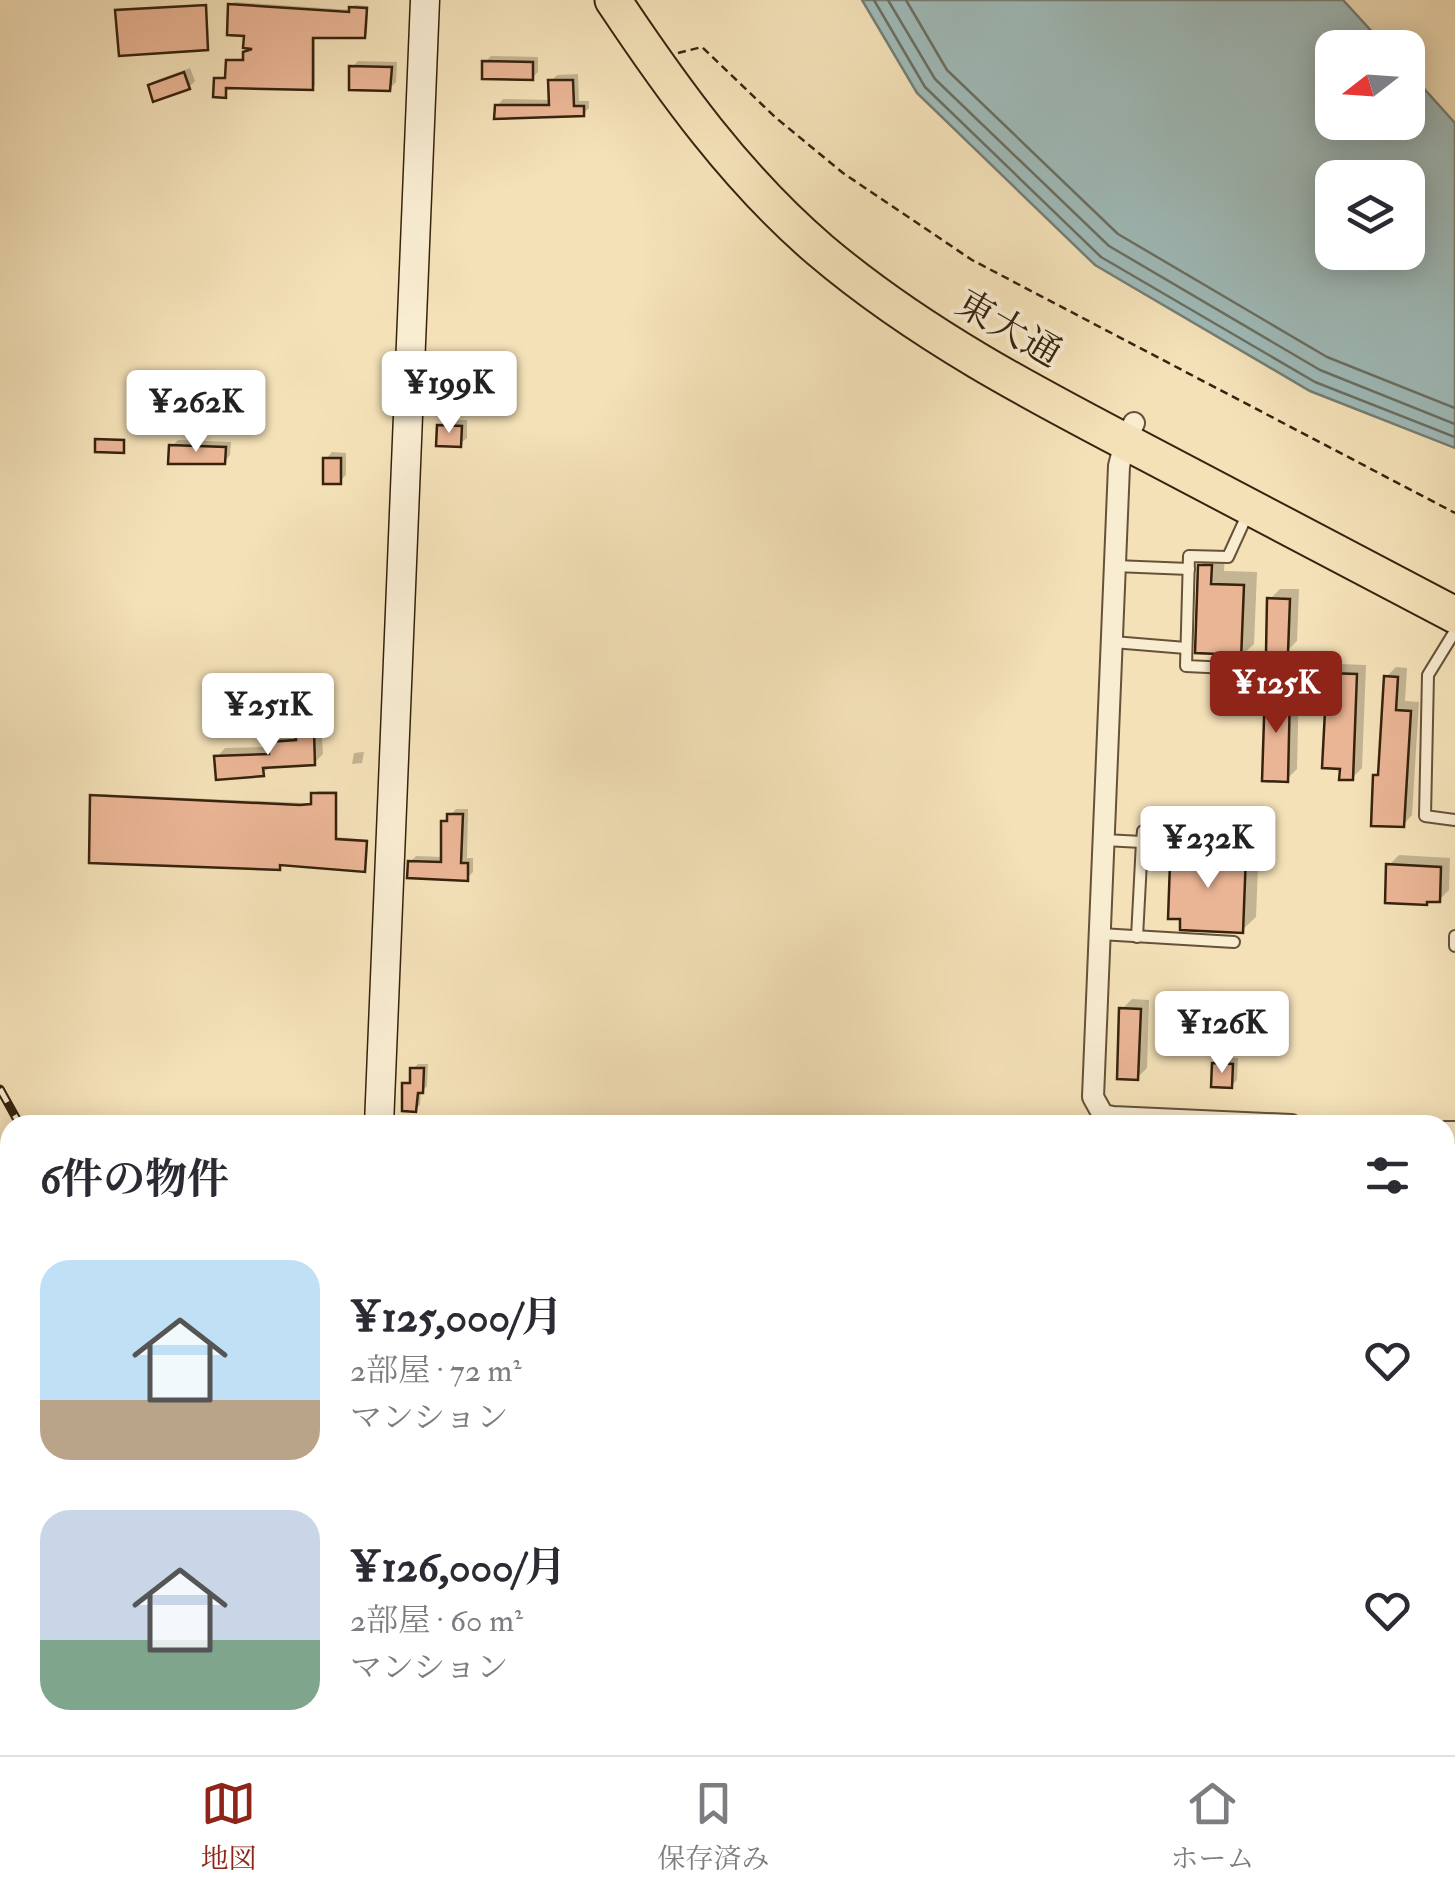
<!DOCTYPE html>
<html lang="ja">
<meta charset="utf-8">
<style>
:root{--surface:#fff;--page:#f2f2f3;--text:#2b2b33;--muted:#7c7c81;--line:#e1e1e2;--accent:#8f2418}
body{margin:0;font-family:"IM FELL Double Pica","Noto Serif JP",serif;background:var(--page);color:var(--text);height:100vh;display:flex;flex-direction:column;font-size:38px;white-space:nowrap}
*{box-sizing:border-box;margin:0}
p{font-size:32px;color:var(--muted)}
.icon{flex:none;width:55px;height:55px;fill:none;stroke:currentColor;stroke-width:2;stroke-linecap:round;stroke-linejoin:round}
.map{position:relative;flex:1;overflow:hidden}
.panel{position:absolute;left:0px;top:1115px;width:1455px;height:640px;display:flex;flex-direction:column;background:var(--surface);border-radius:30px 30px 0 0;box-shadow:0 5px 25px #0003}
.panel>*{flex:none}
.needle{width:65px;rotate:253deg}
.buttons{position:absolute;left:1315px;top:30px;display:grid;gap:20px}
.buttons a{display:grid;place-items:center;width:110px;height:110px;border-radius:20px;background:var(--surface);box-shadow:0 5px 25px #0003;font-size:50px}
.price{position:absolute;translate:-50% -85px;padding:0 22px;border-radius:10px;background:#fff;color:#222;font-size:32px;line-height:65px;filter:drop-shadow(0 2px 5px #0008)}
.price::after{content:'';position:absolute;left:50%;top:60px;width:30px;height:22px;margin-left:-15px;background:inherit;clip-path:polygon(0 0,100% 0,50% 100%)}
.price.on{background:var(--accent);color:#fff}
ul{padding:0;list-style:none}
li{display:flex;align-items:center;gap:30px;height:250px;padding:0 40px}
li span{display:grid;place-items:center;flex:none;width:280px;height:200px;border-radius:30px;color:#555}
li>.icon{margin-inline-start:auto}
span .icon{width:120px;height:120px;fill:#fffc;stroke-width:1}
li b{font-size:42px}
h2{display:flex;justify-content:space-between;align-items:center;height:120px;padding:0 40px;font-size:42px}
.tab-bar{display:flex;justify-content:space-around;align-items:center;height:140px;border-top:2px solid var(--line);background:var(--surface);font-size:28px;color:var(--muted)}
.tab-bar a{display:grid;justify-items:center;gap:5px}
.tab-bar .on{color:var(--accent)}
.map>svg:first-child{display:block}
.water{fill:#9fbbb9;stroke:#757e74;stroke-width:2.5;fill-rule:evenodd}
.shadow{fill:#0003}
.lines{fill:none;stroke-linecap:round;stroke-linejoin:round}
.shore{stroke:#6b6f63;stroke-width:2.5}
.stream{stroke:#757e74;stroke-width:5}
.building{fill:#eab595;stroke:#37230d;stroke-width:2.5}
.lane-casing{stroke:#665238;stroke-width:14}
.street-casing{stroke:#665238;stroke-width:24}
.secondary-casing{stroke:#37230d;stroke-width:31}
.highway-casing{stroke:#37230d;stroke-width:39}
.path{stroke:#37230d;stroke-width:2.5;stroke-dasharray:8 5;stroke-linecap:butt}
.lane{stroke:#f8ecd1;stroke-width:10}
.street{stroke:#f8ecd1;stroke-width:20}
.secondary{stroke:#f8ecd1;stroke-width:28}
.highway{stroke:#f4e1b8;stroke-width:35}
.rail-casing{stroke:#37230d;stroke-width:9}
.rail{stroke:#f8ecd1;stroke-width:5;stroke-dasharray:15;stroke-linecap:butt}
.labels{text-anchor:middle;stroke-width:8;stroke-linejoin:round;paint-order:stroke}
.street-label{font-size:38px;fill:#37230d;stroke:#f8ecd1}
</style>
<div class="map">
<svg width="1455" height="1755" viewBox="0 0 1455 1755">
<rect width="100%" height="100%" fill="#f4e1b8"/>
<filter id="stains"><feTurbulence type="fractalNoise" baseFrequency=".002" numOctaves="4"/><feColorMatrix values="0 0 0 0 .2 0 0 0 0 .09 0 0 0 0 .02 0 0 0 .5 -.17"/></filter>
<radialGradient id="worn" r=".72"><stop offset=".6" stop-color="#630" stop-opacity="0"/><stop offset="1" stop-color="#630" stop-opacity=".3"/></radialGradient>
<path class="water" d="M862,0H1343L1386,47L1332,48V122H1408V71L1455,123V448L1310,391L1095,265L917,93ZM1332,178H1408V252H1332Z"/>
<g class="shadow">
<path d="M234,2L351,10L354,5L368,6L367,33L364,36H315V85L312,88L228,86L225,95L216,79L228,76V61L245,58L252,46L231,5Z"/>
<path d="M207,4V48L118,11L120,9Z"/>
<path d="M491,56L538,57V72L532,78L485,62Z"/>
<path d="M358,61L397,62L396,82L389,89L352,67Z"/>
<path d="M190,68L195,81L189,87L150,86L157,80Z"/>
<path d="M578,74L579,101H589V108L583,114L497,106L503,99L552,100L551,81L557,75Z"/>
<path d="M446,420H467V438L460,444L439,426Z"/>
<path d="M178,440L231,442L230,455L224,462L172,446Z"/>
<path d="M332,452L346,453V475L340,481L326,459Z"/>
<path d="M1214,552L1225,553L1224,571L1257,572L1254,644L1240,657L1200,566Z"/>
<path d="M1280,589H1299L1297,641L1287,651L1270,599Z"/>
<path d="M1339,664L1366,665L1362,768L1352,778L1329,674Z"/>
<path d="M1396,667L1407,668L1405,701L1419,702L1412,815L1403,825L1376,776L1380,771L1386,677Z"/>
<path d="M1225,671L1248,672V683L1241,690V704L1235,711L1219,677Z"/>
<path d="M1278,680L1299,681L1297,769L1287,779L1268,690Z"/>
<path d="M321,724L323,754L314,763L272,765L263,773L217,757L225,748L271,747V743L279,734H297L306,725Z"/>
<path d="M364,752L362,763L352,764L354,753Z"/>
<path d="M317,791H337V837L368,840L364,869L282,864L279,867L93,796L95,794L304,803H314Z"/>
<path d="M456,809H468L467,858H473V872L467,878L410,862L416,856L443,857L444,822Z"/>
<path d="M1197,830L1212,839L1259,841L1256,917L1242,930L1173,864L1182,854L1183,844Z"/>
<path d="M1399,855L1450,858L1449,890L1439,900L1429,899L1389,865Z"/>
<path d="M1234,995L1242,996L1241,1018L1235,1024L1228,1001Z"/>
<path d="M1132,999L1149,1000L1147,1068L1137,1078L1122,1009Z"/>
<path d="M1221,1058H1238L1237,1080L1231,1086L1215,1064Z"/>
<path d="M418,1064H428L427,1086L421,1092L420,1105L415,1109L405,1084L413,1079V1069Z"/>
<path d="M1455,1166V1232H1445V1176Z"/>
<path d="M1455,1508V1550L1445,1566V1523Z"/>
<path d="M1113,1745H1142L1136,1755H1107Z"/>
<path d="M460,1747H468V1755H457Z"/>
</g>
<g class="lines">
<g class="shore">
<path d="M874,0L925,87L1101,257L1315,382L1455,437"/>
<path d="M888,0L935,79L1109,246L1320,370L1455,424"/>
<path d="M906,0L947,70L1118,234L1327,357L1455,408"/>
</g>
<g class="stream">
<path d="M1445,1690L1455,1676"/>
<path d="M0,1709L10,1716"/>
<path d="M57,1745L73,1755"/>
<path d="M1401,1755L1405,1747"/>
</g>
</g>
<g class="building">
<path d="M228,4L349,12V7L367,8L365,38H313V90L226,88V98L213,97L214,78H225L226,60H243V52L252,49L243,48L244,36L227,35Z"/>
<path d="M206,5L208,50L119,56L115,10Z"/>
<path d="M482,61L533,62V80L482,79Z"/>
<path d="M349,66L392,67L390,91L349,90Z"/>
<path d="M184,72L190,89L153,102L148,85Z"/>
<path d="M548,80H573L574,106H584V116L494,119L495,105H549Z"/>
<path d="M437,425L462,426L461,447L436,446Z"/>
<path d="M95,439L124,440V453L95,452Z"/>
<path d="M169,445L226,447L225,464H168Z"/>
<rect x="323" y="458" width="18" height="26"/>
<path d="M1198,565H1212L1211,584L1244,585L1241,660L1217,659V654L1195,653Z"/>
<path d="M1267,598L1290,599L1288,653H1266Z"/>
<path d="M1327,673L1357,674L1353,780H1339L1340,769L1322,768Z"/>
<path d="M1217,676L1243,678V692L1236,691V713H1217Z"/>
<path d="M1384,676L1398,677L1396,710L1411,711L1404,827L1371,826L1373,775H1378Z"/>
<path d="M1265,689L1290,690L1288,782L1262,781Z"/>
<path d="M314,731L315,765L263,768L264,776L216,780L214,756L269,754L268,742L296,740L295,732Z"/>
<path d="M311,793H336V839L367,841L365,872L280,865V870L89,863L90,795L300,805L311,804Z"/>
<path d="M447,814H463L461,863H468V881L407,878L408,861L441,862V821H447Z"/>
<path d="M1180,843H1200L1199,852L1246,854L1243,933L1180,930V919H1168L1170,863L1180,864Z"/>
<path d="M1386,864L1441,867L1440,902H1427V905L1385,903Z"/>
<path d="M1225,1000L1237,1001L1236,1027L1224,1026Z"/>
<path d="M1119,1008L1141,1009L1138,1080L1117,1079Z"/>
<path d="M1212,1063L1233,1064L1232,1088L1211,1087Z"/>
<path d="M410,1068H424L423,1093H418L416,1112L402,1111V1083H410Z"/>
</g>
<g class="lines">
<g class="lane-casing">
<g id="lane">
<path d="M1248,513L1228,557L1189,556L1186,666L1249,669"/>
<path d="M1115,566L1189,569"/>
<path d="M1455,631L1428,675L1425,816L1455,820"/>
<path d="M1113,642L1186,648"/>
<path d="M1104,840L1142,842L1143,831L1237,836"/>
<path d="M1100,934L1234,942"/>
<path d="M1455,936V946"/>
<path d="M1137,937L1142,842"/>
<path d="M1158,1755L1164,1745"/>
</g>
</g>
<g class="street-casing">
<g id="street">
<path d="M1134,423L1125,442L1119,466L1093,1097L1103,1115L1113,1117L1291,1125"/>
<path d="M1445,1132H1455"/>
<path d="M1445,1421L1455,1426"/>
<path d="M1445,1496L1455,1480"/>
<path d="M1445,1734H1455"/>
<path d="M1206,1755L1212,1745"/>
</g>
</g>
<g class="secondary-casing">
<g id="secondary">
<path d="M379,1125L425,0"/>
<path d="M0,1676L10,1683"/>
<path d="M103,1745L118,1755"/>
<path d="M421,1745L427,1755"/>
</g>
</g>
<g class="highway-casing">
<path id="highway" d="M613,0C673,90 737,179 820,250C919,334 1032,393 1147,453C1249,507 1352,561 1455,615"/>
</g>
<path class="path" d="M678,53L702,47L775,117L843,173L972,260L1455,513"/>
<use href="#lane" class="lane"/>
<use href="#street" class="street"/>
<use href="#secondary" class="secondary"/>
<use href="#highway" class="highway"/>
<g class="rail-casing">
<g id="rail">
<path d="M0,1089L20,1125"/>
<path d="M367,1745L373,1755"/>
</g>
</g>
<use href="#rail" class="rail"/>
</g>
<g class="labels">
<g class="street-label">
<text transform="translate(1009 328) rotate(30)" y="13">東大通</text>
</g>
</g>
<rect width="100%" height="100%" filter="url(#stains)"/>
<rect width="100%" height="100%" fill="url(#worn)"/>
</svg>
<div class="buttons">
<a><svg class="needle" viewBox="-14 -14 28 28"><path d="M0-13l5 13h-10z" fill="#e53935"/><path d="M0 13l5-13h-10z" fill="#7c7c81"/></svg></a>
<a><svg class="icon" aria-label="layers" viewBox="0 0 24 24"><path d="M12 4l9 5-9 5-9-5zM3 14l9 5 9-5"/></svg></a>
</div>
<b class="price" style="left:449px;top:436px">¥199K</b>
<b class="price" style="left:196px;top:455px">¥262K</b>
<b class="price on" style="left:1276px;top:736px">¥125K</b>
<b class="price" style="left:268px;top:758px">¥251K</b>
<b class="price" style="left:1208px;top:891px">¥232K</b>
<b class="price" style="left:1222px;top:1076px">¥126K</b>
<section class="panel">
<h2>6件の物件<svg class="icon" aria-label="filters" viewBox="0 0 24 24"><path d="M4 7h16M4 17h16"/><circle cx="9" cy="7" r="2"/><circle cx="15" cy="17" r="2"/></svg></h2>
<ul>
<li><span style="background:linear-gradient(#bfe0f5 70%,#b9a48a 0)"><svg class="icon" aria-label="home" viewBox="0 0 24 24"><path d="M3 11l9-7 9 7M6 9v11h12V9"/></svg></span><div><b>¥125,000/月</b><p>2部屋 · 72 m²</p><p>マンション</p></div><svg class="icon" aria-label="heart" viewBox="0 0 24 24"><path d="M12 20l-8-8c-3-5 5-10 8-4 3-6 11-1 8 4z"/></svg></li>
<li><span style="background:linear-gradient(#c9d6e8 65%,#7fa58c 0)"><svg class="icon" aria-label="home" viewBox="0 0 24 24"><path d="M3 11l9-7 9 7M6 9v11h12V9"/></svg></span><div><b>¥126,000/月</b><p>2部屋 · 60 m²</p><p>マンション</p></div><svg class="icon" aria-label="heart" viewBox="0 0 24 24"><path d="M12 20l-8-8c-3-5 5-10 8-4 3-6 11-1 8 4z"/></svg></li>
</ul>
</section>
</div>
<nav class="tab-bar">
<a class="on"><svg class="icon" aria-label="map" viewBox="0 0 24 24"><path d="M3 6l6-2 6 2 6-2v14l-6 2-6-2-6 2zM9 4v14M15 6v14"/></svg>地図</a>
<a><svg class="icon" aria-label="saved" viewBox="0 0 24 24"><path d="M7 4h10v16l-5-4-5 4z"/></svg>保存済み</a>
<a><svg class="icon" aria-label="home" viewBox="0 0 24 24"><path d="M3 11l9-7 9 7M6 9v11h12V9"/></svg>ホーム</a>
</nav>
